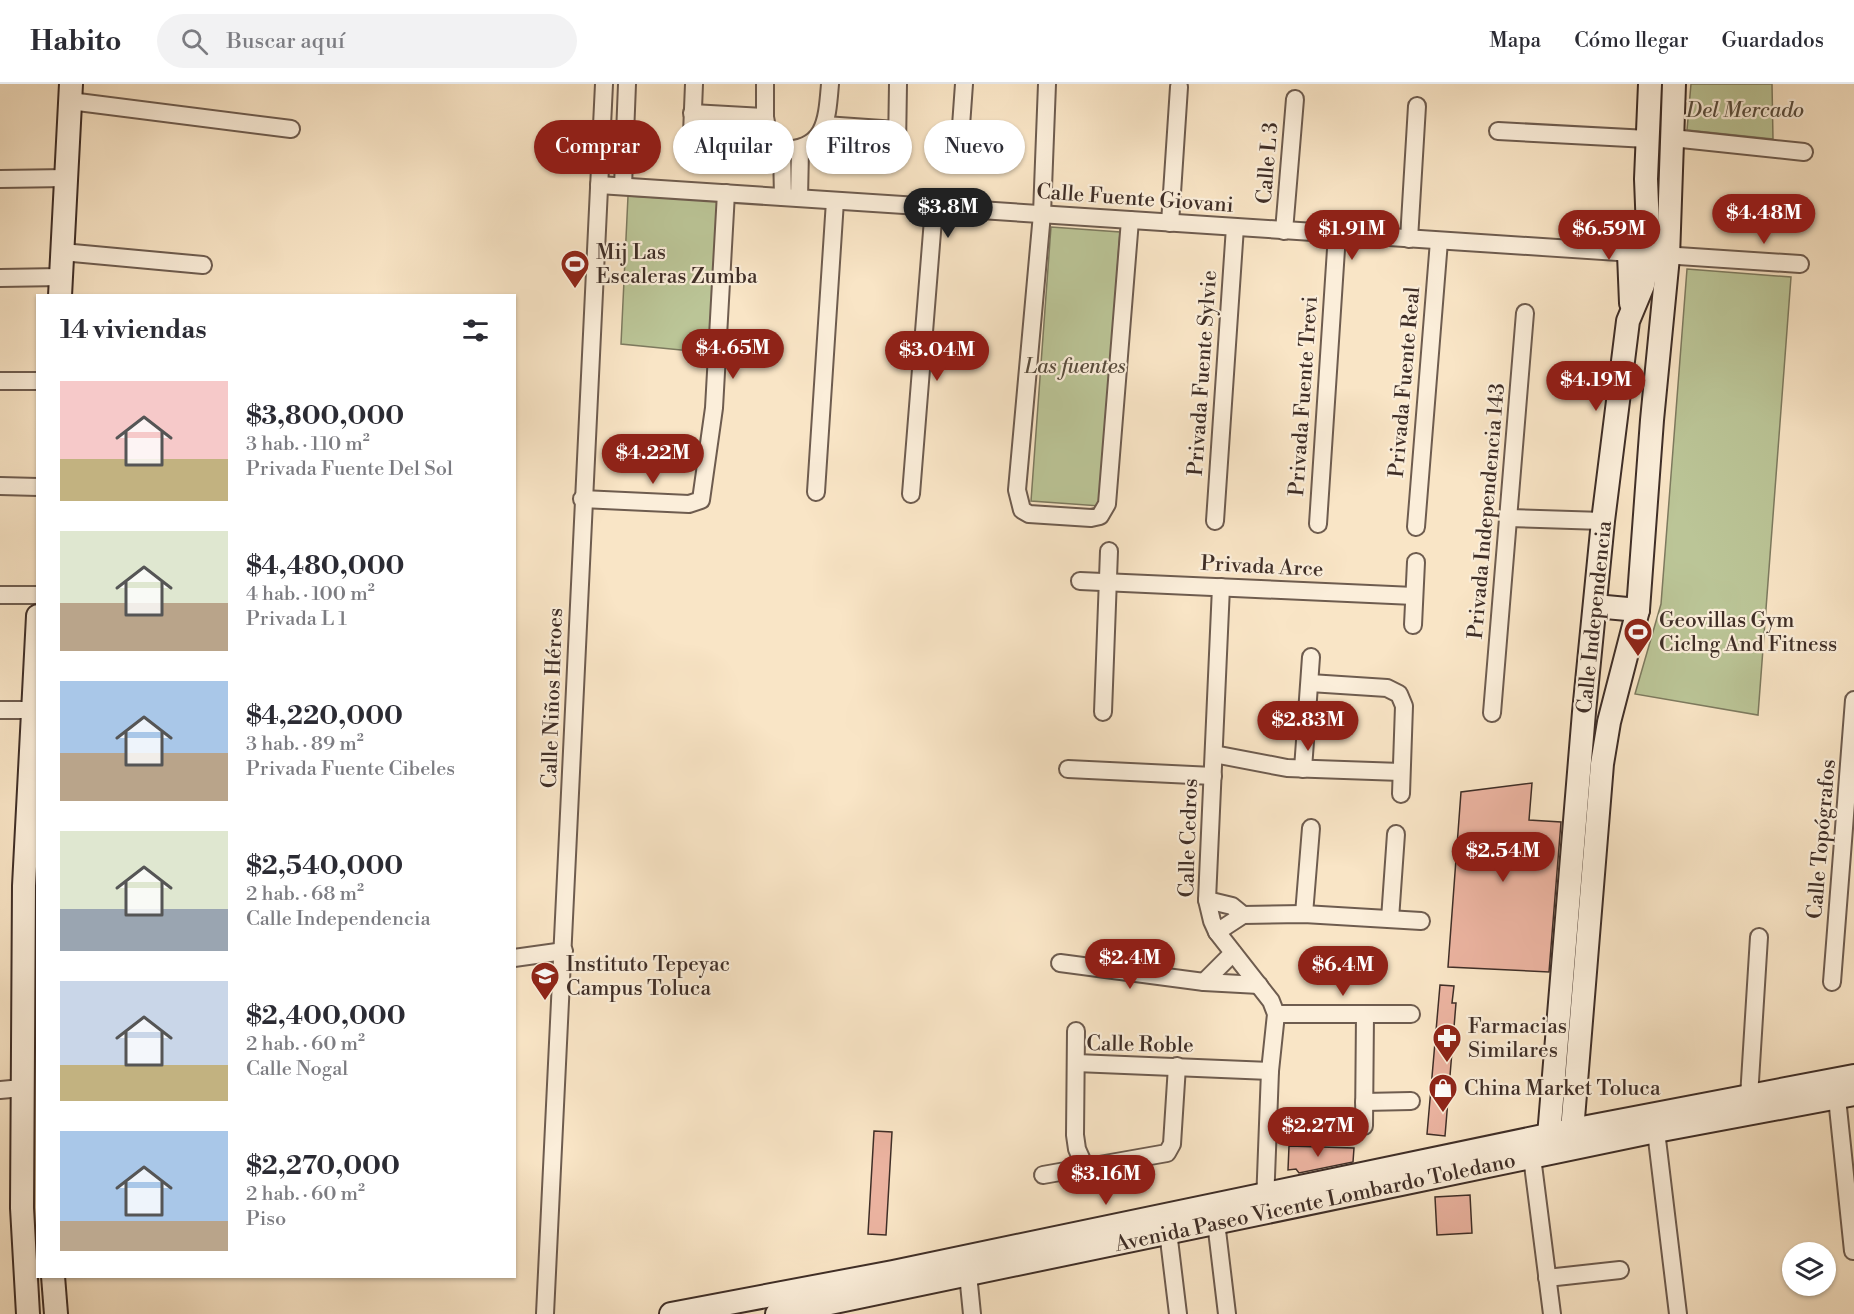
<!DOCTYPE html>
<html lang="es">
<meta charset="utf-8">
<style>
:root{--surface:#fff;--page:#f2f2f3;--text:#2b2b33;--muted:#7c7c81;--line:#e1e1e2;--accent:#8f2418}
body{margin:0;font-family:"Libre Bodoni",serif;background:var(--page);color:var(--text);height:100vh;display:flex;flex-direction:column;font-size:22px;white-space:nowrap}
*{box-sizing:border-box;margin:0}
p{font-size:20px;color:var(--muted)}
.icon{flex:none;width:33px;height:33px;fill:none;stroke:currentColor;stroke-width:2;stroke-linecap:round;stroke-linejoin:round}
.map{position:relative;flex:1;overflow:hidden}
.drawer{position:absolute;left:36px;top:210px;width:480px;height:984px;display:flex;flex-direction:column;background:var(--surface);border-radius:0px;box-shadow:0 2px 4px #0004}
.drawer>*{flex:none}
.top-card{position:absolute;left:534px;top:36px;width:570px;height:54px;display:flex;gap:12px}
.buttons{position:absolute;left:1782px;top:1158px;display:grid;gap:12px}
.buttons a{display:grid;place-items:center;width:54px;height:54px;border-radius:50%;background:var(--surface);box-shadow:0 2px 4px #0004;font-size:30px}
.price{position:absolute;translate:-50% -51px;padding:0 14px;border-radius:21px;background:var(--accent);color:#fff;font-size:20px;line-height:39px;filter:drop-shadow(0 2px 3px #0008)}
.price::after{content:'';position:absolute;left:50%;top:36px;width:18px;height:14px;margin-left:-9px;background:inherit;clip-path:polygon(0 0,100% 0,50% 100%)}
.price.active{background:#222;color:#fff}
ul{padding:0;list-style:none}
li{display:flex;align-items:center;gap:18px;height:150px;padding:0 24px}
li span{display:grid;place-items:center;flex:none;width:168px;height:120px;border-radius:0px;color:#555}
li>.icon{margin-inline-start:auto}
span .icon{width:72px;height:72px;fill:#fffc;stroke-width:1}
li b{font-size:26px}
h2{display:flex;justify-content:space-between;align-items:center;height:72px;padding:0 24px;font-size:26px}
.tag{padding:0 21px;border-radius:27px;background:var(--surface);box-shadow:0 2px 4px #0004;font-size:21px;line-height:54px}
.tag.active{background:var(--accent);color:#fff}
header{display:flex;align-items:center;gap:36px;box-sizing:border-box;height:84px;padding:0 30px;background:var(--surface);border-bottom:2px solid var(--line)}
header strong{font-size:28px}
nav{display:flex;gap:33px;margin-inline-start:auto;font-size:21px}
.search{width:420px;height:54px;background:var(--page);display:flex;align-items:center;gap:15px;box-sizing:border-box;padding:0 21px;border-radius:33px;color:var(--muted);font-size:22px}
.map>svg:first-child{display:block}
.green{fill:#bbc597;stroke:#7d7a5f;stroke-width:1.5}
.building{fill:#ebb3a0;stroke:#3f2e27;stroke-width:1.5}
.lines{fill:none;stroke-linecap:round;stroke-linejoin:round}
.street-casing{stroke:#6e5c4f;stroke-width:20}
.secondary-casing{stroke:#3f2e27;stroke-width:26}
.street{stroke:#fbeeda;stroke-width:16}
.secondary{stroke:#fbeeda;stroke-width:22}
.labels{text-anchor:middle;stroke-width:4.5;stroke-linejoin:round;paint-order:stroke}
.park-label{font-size:21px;font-style:italic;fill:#584c3d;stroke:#fbeeda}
.street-label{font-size:21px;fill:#3f2e27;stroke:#fbeeda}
.poi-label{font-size:21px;fill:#3f2e27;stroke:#fbeeda;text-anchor:start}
</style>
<header>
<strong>Habito</strong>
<div class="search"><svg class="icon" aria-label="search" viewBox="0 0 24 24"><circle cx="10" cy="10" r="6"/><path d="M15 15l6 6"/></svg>Buscar aquí</div>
<nav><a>Mapa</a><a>Cómo llegar</a><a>Guardados</a></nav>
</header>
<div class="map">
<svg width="1854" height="1230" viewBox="0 0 1854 1230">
<rect width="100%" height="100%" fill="#f9e5c6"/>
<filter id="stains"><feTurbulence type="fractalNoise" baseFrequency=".00333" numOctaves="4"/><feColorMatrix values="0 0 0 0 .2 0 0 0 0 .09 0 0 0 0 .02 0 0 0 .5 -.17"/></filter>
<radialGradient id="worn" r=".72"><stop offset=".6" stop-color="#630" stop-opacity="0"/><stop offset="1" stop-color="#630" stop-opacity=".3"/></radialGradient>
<g class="green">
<path d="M1691,0H1772L1773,55L1687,46Z"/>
<path d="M628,112L719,117L711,269L621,260Z"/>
<path d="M1051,143L1120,148L1100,422L1031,417Z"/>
<path d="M1687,185L1791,193L1758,631L1635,610L1661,520Z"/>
</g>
<g class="building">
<path d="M1532,699L1529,736L1561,738L1549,888L1448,883L1461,708Z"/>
<path d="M1440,901L1454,902L1452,919H1456L1445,1052L1427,1050Z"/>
<path d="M874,1047L892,1048L886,1151L868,1150Z"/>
<path d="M1289,1062L1354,1064L1353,1078L1299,1089L1296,1085L1288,1086Z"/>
<path d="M1470,1111L1472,1149L1437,1151L1435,1113Z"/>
</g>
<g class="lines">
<g class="street-casing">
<g id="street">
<path d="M1047,0L1042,130L1017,406L1022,426L1029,430L1091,434L1100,432L1107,420L1130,136"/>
<path d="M70,17L291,45"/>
<path d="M692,29L765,33L768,49L782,66L783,113"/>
<path d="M765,33V0"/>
<path d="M825,41L896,46"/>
<path d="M1498,47L1648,55"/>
<path d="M692,50L694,0"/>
<path d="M1672,54L1804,68"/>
<path d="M897,63L898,0"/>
<path d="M782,66C826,66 827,36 830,0"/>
<path d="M959,70L964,0"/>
<path d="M0,95L67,94"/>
<path d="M599,101L1800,180"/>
<path d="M623,102L627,0"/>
<path d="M799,114L800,66"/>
<path d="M1170,139L1179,3"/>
<path d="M1284,147L1295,15"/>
<path d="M1409,155L1417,22"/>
<path d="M62,168L203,181"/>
<path d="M0,194L61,193"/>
<path d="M0,297H38"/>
<path d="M0,402L38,403"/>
<path d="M816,408L835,117"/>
<path d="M911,410L934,123"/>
<path d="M582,415L689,420L701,416L714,324L726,109"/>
<path d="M1508,434L1603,437"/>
<path d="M1215,437L1235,143"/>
<path d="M1318,440L1337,150"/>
<path d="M1416,443L1439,157"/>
<path d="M1080,497L1414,512"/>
<path d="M1221,503L1207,816L1212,837L1217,848L1271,917L1276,930L1270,987L1265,1119"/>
<path d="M0,511H38"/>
<path d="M1413,541L1416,478"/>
<path d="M1310,599L1387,604L1399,610L1404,622L1401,710"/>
<path d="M0,626H33"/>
<path d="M1103,628L1109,467"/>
<path d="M1492,629L1525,229"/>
<path d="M1214,670L1287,684L1401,688"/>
<path d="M1068,685L1213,692"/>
<path d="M1303,685L1311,573"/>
<path d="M1207,816L1232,822L1243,831"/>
<path d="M1304,830L1311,744"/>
<path d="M1390,835L1396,750"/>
<path d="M1217,848L1243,831L1304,830L1421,837"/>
<path d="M514,874L564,867"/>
<path d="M1060,879L1204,898L1259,901"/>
<path d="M1204,898L1233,869"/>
<path d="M1832,898L1854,616"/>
<path d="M1276,930H1411"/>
<path d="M1076,947L1075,1051L1077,1065L1085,1083"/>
<path d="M1076,979L1270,987"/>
<path d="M0,1006L22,1004"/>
<path d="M1837,1014L1853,1167"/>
<path d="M1364,1018L1411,1017"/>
<path d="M1751,1022L1749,1013L1759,853"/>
<path d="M1364,1042L1365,930"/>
<path d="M1656,1047L1678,1230"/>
<path d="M1532,1073L1552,1230"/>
<path d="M1043,1091L1167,1069L1172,1060L1177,982"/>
<path d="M1216,1138L1227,1230"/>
<path d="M1167,1139L1178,1230"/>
<path d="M968,1190L972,1230"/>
<path d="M1547,1194L1620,1186"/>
<path d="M545,1230L604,0"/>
</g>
</g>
<g class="secondary-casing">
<g id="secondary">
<path d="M60,212L71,0"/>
<path d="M1631,219L1629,170L1646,141"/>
<path d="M1595,522L1638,526"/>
<path d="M1571,1059L1602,680L1609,638L1638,526L1652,336L1668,173L1674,0"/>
<path d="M1548,1064L1584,628L1603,437L1628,237L1643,201L1649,172L1646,95L1650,0"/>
<path d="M53,1192L56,1230"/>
<path d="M28,1230L22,1124L24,802L38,532"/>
<path d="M671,1230L893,1188L1572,1046L1854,992"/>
<path d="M777,1230L1656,1047L1854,1010"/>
</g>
</g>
<use href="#street" class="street"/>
<use href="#secondary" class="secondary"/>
</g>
<defs>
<g id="stadium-pin" transform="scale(1.5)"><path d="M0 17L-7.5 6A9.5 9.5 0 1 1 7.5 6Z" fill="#8f2418" stroke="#fbeeda"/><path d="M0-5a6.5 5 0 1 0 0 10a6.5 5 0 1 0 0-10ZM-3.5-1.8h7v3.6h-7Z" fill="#fff"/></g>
<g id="school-pin" transform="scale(1.5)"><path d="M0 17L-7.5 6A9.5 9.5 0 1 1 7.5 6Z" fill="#8f2418" stroke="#fbeeda"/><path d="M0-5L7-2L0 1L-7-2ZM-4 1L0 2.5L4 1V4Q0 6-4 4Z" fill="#fff"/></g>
<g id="pharmacy-pin" transform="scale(1.5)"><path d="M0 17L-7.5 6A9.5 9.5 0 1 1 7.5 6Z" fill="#8f2418" stroke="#fbeeda"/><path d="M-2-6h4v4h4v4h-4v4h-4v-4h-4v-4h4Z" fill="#fff"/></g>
<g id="shop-pin" transform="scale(1.5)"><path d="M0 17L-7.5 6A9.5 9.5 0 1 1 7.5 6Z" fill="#8f2418" stroke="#fbeeda"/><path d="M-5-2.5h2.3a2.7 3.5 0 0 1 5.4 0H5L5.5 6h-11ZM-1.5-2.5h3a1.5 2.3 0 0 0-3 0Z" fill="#fff"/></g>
</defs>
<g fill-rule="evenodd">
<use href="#stadium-pin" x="575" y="180"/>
<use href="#stadium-pin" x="1638" y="548"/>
<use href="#school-pin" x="545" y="892"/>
<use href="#pharmacy-pin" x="1447" y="954"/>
<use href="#shop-pin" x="1443" y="1004"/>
</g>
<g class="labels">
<g class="park-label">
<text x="1745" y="33">Del Mercado</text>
<text x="1075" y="289">Las fuentes</text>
</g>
<g class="street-label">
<text transform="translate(1267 79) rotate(-85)" y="7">Calle L 3</text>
<text transform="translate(1135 114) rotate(4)" y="7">Calle Fuente Giovani</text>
<text transform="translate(1202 289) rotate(-86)" y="7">Privada Fuente Sylvie</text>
<text transform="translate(1404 298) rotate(-85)" y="7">Privada Fuente Real</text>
<text transform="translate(1303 312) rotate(-86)" y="7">Privada Fuente Trevi</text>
<text transform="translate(1486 427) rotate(-85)" y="7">Privada Independencia 143</text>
<text transform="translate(1262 482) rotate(3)" y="7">Privada Arce</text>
<text transform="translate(1594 533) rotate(-84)" y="7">Calle Independencia</text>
<text transform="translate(552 614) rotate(-88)" y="7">Calle Niños Héroes</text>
<text transform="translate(1188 754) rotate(-88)" y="7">Calle Cedros</text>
<text transform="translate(1821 755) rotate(-85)" y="7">Calle Topógrafos</text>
<text transform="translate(1140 960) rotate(1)" y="7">Calle Roble</text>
<text transform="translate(1315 1118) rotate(-12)" y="7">Avenida Paseo Vicente Lombardo Toledano</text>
</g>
<g class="poi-label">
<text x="596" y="175">Mij Las<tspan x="596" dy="24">Escaleras Zumba</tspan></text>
<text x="1659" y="543">Geovillas Gym<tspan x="1659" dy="24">Ciclng And Fitness</tspan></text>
<text x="566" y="887">Instituto Tepeyac<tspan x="566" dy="24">Campus Toluca</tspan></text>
<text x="1468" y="949">Farmacias<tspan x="1468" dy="24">Similares</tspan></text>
<text x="1464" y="1011">China Market Toluca</text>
</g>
</g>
<rect width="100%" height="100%" filter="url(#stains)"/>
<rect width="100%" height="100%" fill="url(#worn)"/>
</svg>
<div class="buttons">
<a><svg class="icon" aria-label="layers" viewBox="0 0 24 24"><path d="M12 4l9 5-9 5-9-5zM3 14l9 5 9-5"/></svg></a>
</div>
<b class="price active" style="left:948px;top:155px">$3.8M</b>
<b class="price" style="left:1764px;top:161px">$4.48M</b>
<b class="price" style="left:1352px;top:177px">$1.91M</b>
<b class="price" style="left:1609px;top:177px">$6.59M</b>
<b class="price" style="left:733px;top:296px">$4.65M</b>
<b class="price" style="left:937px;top:298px">$3.04M</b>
<b class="price" style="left:1596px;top:328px">$4.19M</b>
<b class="price" style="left:653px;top:401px">$4.22M</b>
<b class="price" style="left:1308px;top:668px">$2.83M</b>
<b class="price" style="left:1503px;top:799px">$2.54M</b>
<b class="price" style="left:1130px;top:906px">$2.4M</b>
<b class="price" style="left:1343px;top:913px">$6.4M</b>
<b class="price" style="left:1318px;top:1074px">$2.27M</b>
<b class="price" style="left:1106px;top:1122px">$3.16M</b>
<div class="top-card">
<a class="tag active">Comprar</a>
<a class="tag">Alquilar</a>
<a class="tag">Filtros</a>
<a class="tag">Nuevo</a>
</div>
<section class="drawer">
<h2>14 viviendas<svg class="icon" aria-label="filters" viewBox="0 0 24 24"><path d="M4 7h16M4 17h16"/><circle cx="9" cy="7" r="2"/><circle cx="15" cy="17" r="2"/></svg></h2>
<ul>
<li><span style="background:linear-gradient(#f6c9c9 65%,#c2b280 0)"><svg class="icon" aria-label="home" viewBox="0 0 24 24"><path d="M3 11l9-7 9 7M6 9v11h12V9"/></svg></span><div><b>$3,800,000</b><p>3 hab. · 110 m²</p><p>Privada Fuente Del Sol</p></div></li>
<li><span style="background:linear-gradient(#dfe7d0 60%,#b9a48a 0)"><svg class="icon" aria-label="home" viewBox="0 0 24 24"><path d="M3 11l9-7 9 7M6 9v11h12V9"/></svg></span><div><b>$4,480,000</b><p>4 hab. · 100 m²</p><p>Privada L 1</p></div></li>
<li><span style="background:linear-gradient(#a9c7e8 60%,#b9a48a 0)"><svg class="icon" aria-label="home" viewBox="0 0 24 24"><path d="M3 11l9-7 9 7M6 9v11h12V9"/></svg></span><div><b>$4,220,000</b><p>3 hab. · 89 m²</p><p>Privada Fuente Cibeles</p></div></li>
<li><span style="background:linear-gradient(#dfe7d0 65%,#9aa5b1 0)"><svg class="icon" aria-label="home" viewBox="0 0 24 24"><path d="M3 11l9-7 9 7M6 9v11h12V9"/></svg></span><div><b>$2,540,000</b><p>2 hab. · 68 m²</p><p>Calle Independencia</p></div></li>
<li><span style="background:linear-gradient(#c9d6e8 70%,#c2b280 0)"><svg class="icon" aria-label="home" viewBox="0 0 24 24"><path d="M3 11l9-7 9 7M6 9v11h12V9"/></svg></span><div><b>$2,400,000</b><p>2 hab. · 60 m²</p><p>Calle Nogal</p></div></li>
<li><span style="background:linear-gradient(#a9c7e8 75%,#b9a48a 0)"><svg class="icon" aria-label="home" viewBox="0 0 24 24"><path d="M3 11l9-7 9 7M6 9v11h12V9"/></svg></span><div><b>$2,270,000</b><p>2 hab. · 60 m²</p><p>Piso</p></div></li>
</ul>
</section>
</div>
